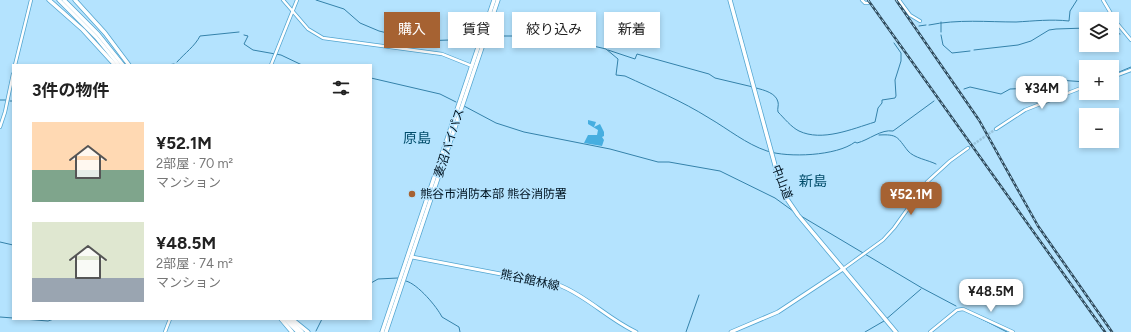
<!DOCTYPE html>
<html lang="ja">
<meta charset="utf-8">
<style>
:root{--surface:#fff;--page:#f2f2f2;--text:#222;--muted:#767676;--accent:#a66232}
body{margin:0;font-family:Figtree,"Noto Sans JP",sans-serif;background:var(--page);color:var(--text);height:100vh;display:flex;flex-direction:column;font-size:15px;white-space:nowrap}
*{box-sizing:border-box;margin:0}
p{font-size:13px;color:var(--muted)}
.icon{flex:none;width:22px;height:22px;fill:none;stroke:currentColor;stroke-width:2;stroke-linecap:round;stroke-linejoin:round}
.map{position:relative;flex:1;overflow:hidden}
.sheet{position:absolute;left:12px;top:64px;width:360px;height:256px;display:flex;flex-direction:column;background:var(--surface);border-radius:0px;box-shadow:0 2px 6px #0003}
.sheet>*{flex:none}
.top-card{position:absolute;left:384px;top:12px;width:380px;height:36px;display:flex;gap:8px}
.tools{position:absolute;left:1079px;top:12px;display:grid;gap:8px}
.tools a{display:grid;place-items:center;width:40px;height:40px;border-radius:0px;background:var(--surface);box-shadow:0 2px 6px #0003;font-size:20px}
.price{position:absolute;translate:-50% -34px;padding:0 9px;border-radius:8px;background:#fff;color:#222;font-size:13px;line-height:26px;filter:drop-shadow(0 1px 2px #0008)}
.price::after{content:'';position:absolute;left:50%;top:24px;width:12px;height:9px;margin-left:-6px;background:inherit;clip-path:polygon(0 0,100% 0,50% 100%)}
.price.selected{background:var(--accent);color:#fff}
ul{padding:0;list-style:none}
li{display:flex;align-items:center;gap:12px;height:100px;padding:0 20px}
li span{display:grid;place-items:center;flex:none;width:112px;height:80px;border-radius:0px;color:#555}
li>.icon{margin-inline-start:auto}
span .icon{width:48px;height:48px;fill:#fffc;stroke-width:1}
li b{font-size:17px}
h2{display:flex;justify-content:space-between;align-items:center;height:48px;padding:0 20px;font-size:17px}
.pill{padding:0 14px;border-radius:0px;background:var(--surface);box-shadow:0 2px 6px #0003;font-size:14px;line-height:36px}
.pill.selected{background:var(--accent);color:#fff}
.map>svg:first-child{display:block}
.forest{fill:#46aee0}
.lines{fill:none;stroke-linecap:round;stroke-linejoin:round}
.stream{stroke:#3482aa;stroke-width:1}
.secondary-tunnel{stroke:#99c4dd;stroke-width:2.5;stroke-dasharray:2.5 1;stroke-linecap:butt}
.secondary-casing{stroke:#52a5d0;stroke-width:4}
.primary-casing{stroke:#52a5d0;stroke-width:4.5}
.highway-casing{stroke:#52a5d0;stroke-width:5}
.secondary{stroke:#fff;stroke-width:2.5}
.primary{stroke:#fff;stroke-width:3}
.highway{stroke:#fff;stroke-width:3.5}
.rail-casing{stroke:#2f4a5b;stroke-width:2.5}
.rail{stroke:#b4e3fe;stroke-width:1;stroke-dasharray:3;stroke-linecap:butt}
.poi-dot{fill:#a66232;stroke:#b4e3fe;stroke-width:1.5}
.labels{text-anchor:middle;stroke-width:3;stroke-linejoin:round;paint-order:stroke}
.street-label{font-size:12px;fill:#001421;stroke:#b4e3fe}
.poi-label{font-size:12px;fill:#001421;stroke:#b4e3fe;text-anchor:start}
.quarter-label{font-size:14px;fill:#004c6a;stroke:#b4e3fe}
</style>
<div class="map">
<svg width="1131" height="332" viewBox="0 0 1131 332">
<rect width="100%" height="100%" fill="#b4e3fe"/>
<path class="forest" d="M588,120L596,122L594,127L600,124L604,132V136L602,137L604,140L602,146L584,143L588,135H597L598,130L588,124Z"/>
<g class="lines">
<g class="stream">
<path d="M316,0L344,9L360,23L379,31L420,41L479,39"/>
<path d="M929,25C958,19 987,22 1016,22C1034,21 1051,19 1069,21L1070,11L1077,0"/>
<path d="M919,26L926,25"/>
<path d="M941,32V22"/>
<path d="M1112,32L1120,34"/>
<path d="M244,35L248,36L244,44L253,50L281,55L302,65"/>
<path d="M941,35L943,45L952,53L970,51"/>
<path d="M486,38L497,36H534L568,40L606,49L618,59L616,75L625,76C653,89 682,101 709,118C728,129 746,144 767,151C788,158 837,156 855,142L857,143C869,140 881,129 893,131L934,101"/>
<path d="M608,50L635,59L637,54L709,74L715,78L753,87"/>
<path d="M974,50L1018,45L1031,41L1049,30L1056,29L1086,28"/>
<path d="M177,62C185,53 195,46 200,36L239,32"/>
<path d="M168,65L174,64"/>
<path d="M1112,75L1131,67"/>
<path d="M371,78L440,94L456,102"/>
<path d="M756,88C764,90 776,93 778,102C779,105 777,109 778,112C784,118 791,127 799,131C822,142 852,129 875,122L878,108L882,103V100L895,98L896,96L895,80L901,61V53L894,43"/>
<path d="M964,89L970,87L1001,94L1010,89L1034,88L1058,80L1086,82"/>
<path d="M0,100H6"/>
<path d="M10,101H13"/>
<path d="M464,106L496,123L524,132L610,149L658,162H669L720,171L775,198L793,211"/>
<path d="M879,135C898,134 897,137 908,151C914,158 928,160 936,164"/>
<path d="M801,216L922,288L956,306"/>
<path d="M0,242L13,245"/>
<path d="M406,281C418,284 437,307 442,317L459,327L460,332"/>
<path d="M371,283L378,279L398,278"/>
<path d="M972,314L1007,332"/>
<path d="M0,317L13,318"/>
<path d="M23,319L48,321L54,319"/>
<path d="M316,331L322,319"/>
<path d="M686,332L699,295"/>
<path d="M865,332L884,321L921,289"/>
</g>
<path class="secondary-tunnel" d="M968,148L996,129"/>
<g class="secondary-casing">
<g id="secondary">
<path d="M283,0L308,29L323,38L442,54L472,66"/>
<path d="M862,0L865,3H868"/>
<path d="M899,0L910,15L920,21"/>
<path d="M1103,0L1116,22L1131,40"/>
<path d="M15,65L31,0"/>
<path d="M271,65L297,0"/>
<path d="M1112,77L1131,70"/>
<path d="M0,127L5,112L13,74"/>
<path d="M996,129L1025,110L1086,86"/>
<path d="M843,269L883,240L894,228L927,182L950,161L968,148"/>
<path d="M165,332L170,319"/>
<path d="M930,332L957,310L963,309L1013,332"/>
</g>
</g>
<g class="primary-casing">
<g id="primary">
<path d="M412,257L559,285C587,296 608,319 636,332"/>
<path d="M731,332L778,312L843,269"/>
</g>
</g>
<g class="highway-casing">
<g id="highway">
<path d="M49,0L83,30L115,65"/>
<path d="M59,0L96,37L119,65"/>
<path d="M64,0L98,34L123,65"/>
<path d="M75,0L105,33L129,65"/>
<path d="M730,0L779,180L787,199L798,215L896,332"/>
<path d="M281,319L292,332"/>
<path d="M285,319L298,332"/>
<path d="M289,319L302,332"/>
<path d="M292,319L308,332"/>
<path d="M382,332L494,0"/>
<path d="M386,332L498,0"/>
</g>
</g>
<use href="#secondary" class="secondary"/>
<use href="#primary" class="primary"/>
<use href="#highway" class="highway"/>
<g class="rail-casing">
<g id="rail">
<path d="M868,0L1105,332"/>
<path d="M896,0L979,120L1038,226L1112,332"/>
</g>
</g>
<use href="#rail" class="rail"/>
</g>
<circle class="poi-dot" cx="412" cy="194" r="4"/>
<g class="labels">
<g class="street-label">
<text transform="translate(449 143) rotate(-72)" y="4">妻沼バイパス</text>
<text transform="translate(782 182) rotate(69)" y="4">中山道</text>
<text transform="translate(530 280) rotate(12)" y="4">熊谷館林線</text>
</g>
<g class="poi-label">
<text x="420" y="198">熊谷市消防本部 熊谷消防署</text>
</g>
<g class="quarter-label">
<text x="417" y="143">原島</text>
<text x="813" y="186">新島</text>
</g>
</g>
</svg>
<div class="tools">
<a><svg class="icon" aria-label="layers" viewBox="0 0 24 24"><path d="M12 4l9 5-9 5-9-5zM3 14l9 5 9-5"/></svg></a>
<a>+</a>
<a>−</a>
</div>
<b class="price" style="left:1042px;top:110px">¥34M</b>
<b class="price selected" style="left:911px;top:216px">¥52.1M</b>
<b class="price" style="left:991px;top:313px">¥48.5M</b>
<div class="top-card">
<a class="pill selected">購入</a>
<a class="pill">賃貸</a>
<a class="pill">絞り込み</a>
<a class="pill">新着</a>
</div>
<section class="sheet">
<h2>3件の物件<svg class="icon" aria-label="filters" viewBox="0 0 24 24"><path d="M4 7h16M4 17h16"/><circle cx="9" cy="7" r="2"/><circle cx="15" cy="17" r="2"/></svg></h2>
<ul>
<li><span style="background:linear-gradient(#ffd9b3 60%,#7fa58c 0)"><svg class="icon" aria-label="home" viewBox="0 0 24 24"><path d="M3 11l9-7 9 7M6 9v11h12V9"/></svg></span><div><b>¥52.1M</b><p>2部屋 · 70 m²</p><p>マンション</p></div></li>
<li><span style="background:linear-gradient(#dfe7d0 70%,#9aa5b1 0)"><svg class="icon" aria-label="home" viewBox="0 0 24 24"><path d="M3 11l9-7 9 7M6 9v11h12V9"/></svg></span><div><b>¥48.5M</b><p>2部屋 · 74 m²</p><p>マンション</p></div></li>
</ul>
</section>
</div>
